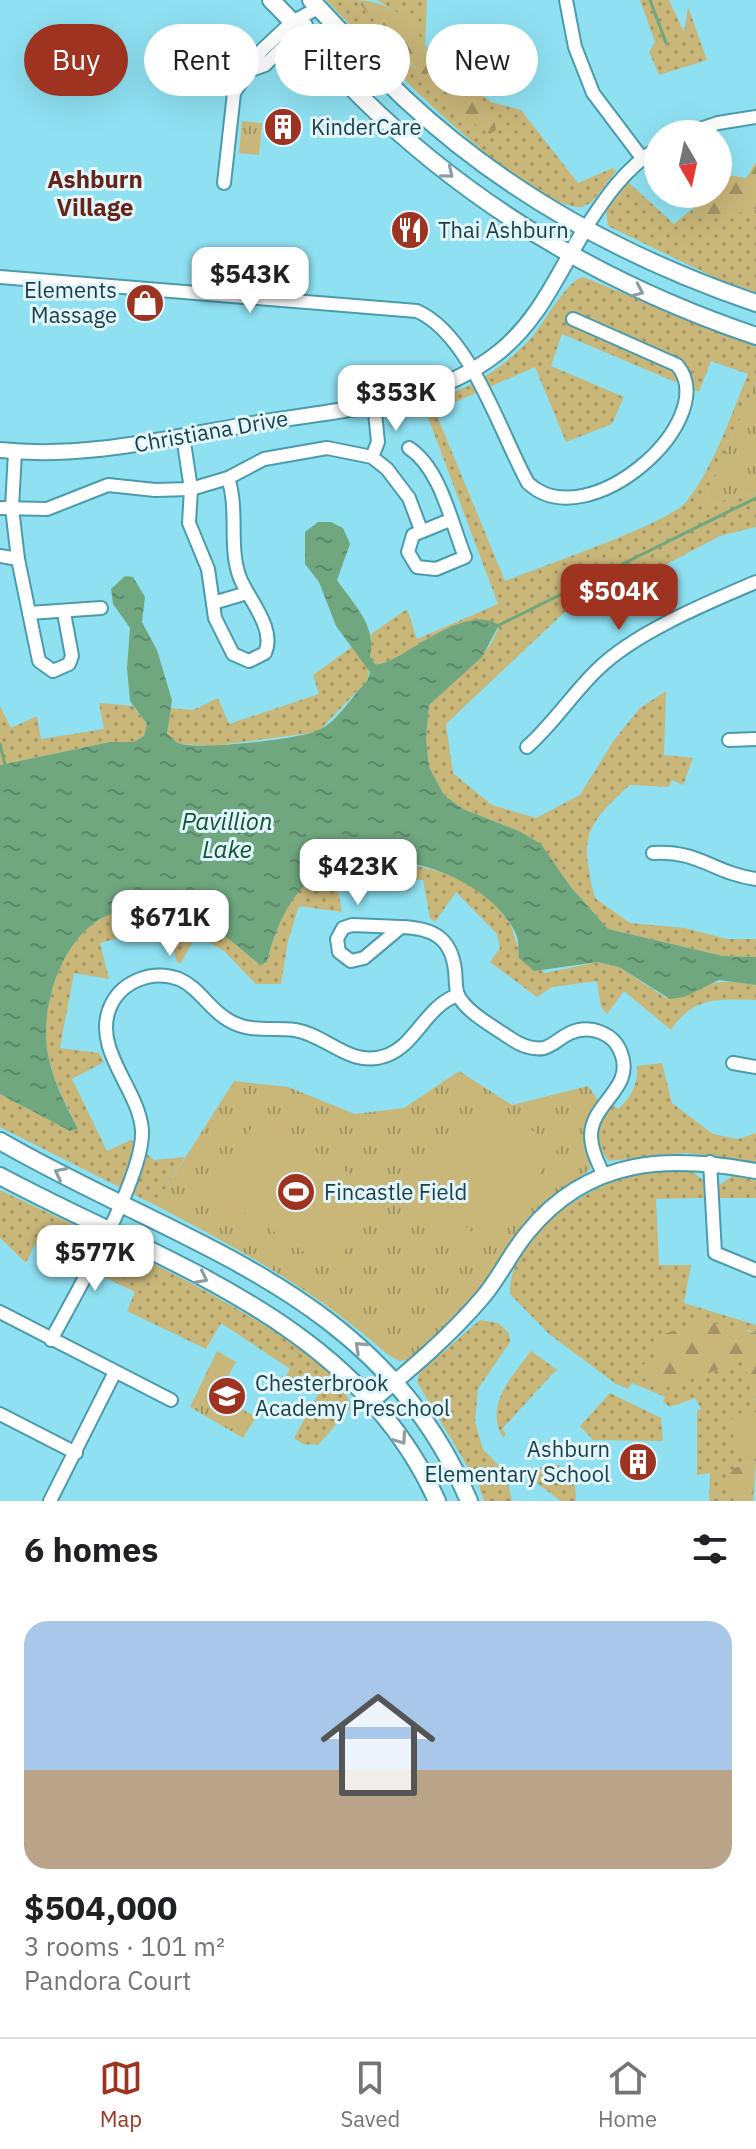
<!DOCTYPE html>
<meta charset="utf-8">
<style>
:root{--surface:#fff;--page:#f2f2f2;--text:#202124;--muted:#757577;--line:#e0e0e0;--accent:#9d3320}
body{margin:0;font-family:"IBM Plex Sans",sans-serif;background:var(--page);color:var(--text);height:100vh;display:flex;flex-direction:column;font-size:30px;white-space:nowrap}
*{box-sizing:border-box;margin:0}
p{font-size:26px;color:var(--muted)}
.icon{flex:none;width:44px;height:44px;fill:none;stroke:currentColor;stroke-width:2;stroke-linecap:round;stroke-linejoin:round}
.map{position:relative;height:1501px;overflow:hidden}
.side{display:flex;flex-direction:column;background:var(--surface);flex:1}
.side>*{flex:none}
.hud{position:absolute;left:24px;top:24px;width:708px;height:72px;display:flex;gap:16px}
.needle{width:52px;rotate:171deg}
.buttons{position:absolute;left:644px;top:120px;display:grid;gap:16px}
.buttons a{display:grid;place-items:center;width:88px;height:88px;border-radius:50%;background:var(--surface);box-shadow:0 8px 32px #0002;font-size:40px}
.price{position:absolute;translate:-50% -68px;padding:0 18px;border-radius:16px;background:#fff;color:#222;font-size:26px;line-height:52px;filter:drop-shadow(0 2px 4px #0008)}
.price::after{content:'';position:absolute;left:50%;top:48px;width:24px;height:18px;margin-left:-12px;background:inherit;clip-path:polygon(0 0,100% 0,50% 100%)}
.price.active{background:var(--accent);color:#fff}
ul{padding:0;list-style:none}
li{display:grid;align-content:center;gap:16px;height:424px;padding:0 24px}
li+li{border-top:2px solid var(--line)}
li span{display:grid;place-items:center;height:248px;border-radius:24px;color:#555}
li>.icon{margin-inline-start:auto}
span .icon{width:144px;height:144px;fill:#fffc;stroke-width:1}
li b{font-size:34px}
h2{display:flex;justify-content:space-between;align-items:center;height:96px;padding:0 24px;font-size:34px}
.tag{padding:0 28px;border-radius:36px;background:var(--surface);box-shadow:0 8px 32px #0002;font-size:28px;line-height:72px}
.tag.active{background:var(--accent);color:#fff}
.dock{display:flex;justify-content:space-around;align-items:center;height:112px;border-top:2px solid var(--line);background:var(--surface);font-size:22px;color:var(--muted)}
.dock a{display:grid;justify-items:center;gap:4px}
.dock .active{color:var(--accent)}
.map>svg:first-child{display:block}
.grass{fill:url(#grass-dots);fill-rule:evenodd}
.forest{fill:url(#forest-firs)}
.park{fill:url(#park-tufts)}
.pitch{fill:#c9b679}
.water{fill:url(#water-ripples)}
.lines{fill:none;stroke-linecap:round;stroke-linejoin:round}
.stream{stroke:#70a77f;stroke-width:3}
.minor-casing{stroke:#4a9cad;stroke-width:16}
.tertiary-casing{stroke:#4a9cad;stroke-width:18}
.secondary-casing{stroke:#4a9cad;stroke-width:20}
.minor{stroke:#fff;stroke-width:12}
.tertiary{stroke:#fff;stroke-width:14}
.secondary{stroke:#fff;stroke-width:16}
.oneway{stroke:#8d9ea2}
.labels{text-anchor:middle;stroke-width:6;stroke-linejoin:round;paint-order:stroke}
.poi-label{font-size:22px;fill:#1b3d44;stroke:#e1f7fd;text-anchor:start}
.street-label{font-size:22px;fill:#1b3d44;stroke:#e1f7fd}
.neighbourhood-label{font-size:24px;font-weight:bold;fill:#662316;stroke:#e1f7fd}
.water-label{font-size:24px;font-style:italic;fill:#12522c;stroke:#e1f7fd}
</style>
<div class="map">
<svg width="756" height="1501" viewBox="0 0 756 1501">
<defs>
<pattern id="grass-dots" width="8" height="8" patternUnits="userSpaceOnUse" patternTransform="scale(2)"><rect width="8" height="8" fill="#c9b679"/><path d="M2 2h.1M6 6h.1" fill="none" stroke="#a29565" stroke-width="1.8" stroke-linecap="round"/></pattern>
<pattern id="forest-firs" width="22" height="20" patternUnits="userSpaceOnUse" patternTransform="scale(2)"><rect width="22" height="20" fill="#c9b679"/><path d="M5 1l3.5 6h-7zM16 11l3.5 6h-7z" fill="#a29565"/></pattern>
<pattern id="park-tufts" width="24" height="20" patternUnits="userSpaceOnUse" patternTransform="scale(2)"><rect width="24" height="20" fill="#c9b679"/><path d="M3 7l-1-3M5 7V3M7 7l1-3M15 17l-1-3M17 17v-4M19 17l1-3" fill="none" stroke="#a29565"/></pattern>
<pattern id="water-ripples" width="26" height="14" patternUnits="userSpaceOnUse" patternTransform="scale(2)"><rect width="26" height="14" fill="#70a77f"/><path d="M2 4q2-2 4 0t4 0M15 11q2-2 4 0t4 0" fill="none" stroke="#5b896a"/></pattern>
</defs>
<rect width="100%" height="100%" fill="#8fe1f2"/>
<g class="grass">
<path d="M326,0H356L389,34L412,66L493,119L472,90L443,75L405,18L377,0H427L425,45L491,102L521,110L578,183L613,168L616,171L592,202L582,207C526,210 367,43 326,0Z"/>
<path d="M640,0H669L684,32L688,7L707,60L659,75L649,52L655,42Z"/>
<path d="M628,182L674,224L693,208L694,217L756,209V292L720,280L608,226L606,211Z"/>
<path d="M583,277L756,347V382L703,505L756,493V527L720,536L627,585L570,607L446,724L453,773L492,805L536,818L580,795L614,740L640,708L666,691L664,755L693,758L683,785L672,780L669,787L630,785C583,827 580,838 595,898L630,923L685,928L727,939H756V957L723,956L608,929L570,886L541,844L519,831L463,809L444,795L429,767L426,738L429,705L489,647L499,628C486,627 467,622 454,626C435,632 388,667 375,664L370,656L371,634L407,609L417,639L498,604L423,404C466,390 501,371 532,337C544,323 567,280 583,277ZM562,334L699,392L711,361L748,374C730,417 715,465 686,502C668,524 539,567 505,581L435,411L535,367L566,442L612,424L624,397L551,366Z"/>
<path d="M352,647L370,668L367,681L318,732L212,746L180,744L167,734L170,708L193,710L218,698L229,724L319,694L313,675Z"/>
<path d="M99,703L133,706L147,724L144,736L134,742H110L0,765V706L11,728L37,716L41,739L104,729Z"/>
<path d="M363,861C419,863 471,871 507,919C514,929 514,938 518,947C521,956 538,966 545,973L598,962L619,967L666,998C704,986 715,977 756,985V1000C719,999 693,996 671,1030L624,991L607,1014L601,1007L597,981L552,987L537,997L490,962L500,948L497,934L456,892L435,922L430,918L423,880L367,877L336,881L342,912L299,906L288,941L281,984H256L224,951L196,935L181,963L177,962L167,925L100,943L109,979L74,973L60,1048L99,1053L104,1062L72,1079L107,1151L131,1140L154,1160L185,1157L155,1205L0,1127V1094L70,1131L78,1129C66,1104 51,1077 47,1049C41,1003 63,932 111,914C134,905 172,914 196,921C221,928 240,950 261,965L267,962C276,926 294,880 332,866C341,863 353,863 363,861Z"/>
<path d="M662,1063L672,1103L713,1134L738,1139L756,1133V1162L686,1153L609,1161C596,1146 596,1130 604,1112L614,1105L618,1109C632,1096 638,1085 637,1066Z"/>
<path d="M689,1169L703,1180L704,1198L656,1199L659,1265H691L684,1303L756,1325V1333L748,1330L654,1339L663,1357L647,1381L656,1388L671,1386L743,1359L756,1401V1461L734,1468V1501H709L710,1473L697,1475V1411L701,1409L695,1398L670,1407L663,1402L665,1397L632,1383L628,1389L616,1384L549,1334L510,1294C508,1240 575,1194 621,1179C643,1171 666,1169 689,1169Z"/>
<path d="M732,1176L756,1180V1198H717V1187Z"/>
<path d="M0,1190C57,1218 355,1348 350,1409L318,1445L303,1444L294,1438L320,1391L296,1377L289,1387L282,1383L290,1369L221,1323L206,1349L127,1311L135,1292L35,1244L26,1263L0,1238Z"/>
<path d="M480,1320L498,1323L509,1333L510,1342L478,1389L475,1422L483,1449L506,1473L512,1501H484L478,1484L417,1382L419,1373Z"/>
<path d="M531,1351L563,1374L556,1370L502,1429L506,1434L503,1438C484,1405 511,1378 531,1351Z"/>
<path d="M610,1393L661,1418L663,1441L593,1440L580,1426Z"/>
<path d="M560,1465V1481L575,1480L576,1501H561L526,1475L543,1466Z"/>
</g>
<g class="forest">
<path d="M356,0C377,0 407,12 418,33C425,47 429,64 443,75C466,93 491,92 496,130L490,134C435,102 400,45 356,0Z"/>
<path d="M756,162V209L713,218L694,217V194H718V178L727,175L746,178Z"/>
<path d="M701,1320L756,1333V1401L743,1360L671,1387L656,1388L647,1381L640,1366L662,1356L654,1338Z"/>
<path d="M756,1461L753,1501H734L727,1478L734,1468Z"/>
</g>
<g class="park">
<path d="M242,121L262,123L259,155L239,153Z"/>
<path d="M756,382V493L703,505Z"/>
<path d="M459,1071L512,1105L588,1086L599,1101L586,1124L590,1169L534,1216L465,1311L409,1360L399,1361L387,1354C317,1291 237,1248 155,1205L234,1081L288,1087L355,1114L404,1108Z"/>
<path d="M217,1351L236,1362L217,1395L256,1417L243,1438L190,1407Z"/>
</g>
<g class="pitch">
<path d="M260,1115L382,1195L332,1270L210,1190Z"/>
<path d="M492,1120L520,1124L560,1146L501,1224H493L412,1168C434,1142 456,1123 492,1120Z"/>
<path d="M440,1194L458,1207L436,1237L418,1224Z"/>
<path d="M454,1218L484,1241L471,1259L440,1236Z"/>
<path d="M756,1412V1453L740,1458L729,1420Z"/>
</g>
<path class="water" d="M318,522H331L343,528L350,544L337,580C353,604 377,625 370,656L375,664C397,668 462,600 499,625L482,657L429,705L426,738L429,767L444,795L463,809L519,831L541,844L570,886L608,929L723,956L756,957V985L719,980L684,997L670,999L619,967L598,962L534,971L519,958C518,950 519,941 516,934C487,870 363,833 309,881C286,902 274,933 267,962L261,965C240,950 221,928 195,921C172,914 134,905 111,914C63,932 41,1003 47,1049C51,1077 65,1104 78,1129L70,1131L0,1094V765L110,742H134L144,736L147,724L130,701L127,668L130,628L113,604L111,589L125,576L133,577L145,597L142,622L157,650L172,700L167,734C172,737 176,743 182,744C200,750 302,739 319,730C337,722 353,695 367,681L370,672L336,626L319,582L305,564V532Z"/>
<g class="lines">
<g class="stream">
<path d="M650,0L666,43"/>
<path d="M499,625L756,498"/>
<path d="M0,744L5,765"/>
</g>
<g class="minor-casing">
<g id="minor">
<path d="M566,0L575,47L593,93L642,158"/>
<path d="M251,70L265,65L306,25"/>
<path d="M685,134L718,123L756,117"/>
<path d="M224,183L234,93L262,50L292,22L318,8"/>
<path d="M585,229C605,198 625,168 658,148"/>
<path d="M0,277L417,311C471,335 500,433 528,483C588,539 723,419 677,365L573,319"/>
<path d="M183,436L191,489L189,523L208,569L215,618L233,654L249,661L265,653C276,629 249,600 240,578C228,547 239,511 228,478"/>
<path d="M409,448C441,469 451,523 465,557L436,569L417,567L408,552L413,535L450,520"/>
<path d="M15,452L12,508L18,559L39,661L53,671L69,664L72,656L64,613"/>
<path d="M372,457L378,442L374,403"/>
<path d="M0,508L47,509L108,485L155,490L191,489L228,478L264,459L327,448L372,457L387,469L409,498L421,530"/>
<path d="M0,556L18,559"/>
<path d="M213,603L247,593"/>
<path d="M29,613L101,608"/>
<path d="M729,740L756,739"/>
<path d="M527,747C554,723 572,694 598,669C636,632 707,603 756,582"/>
<path d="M653,853C699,850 713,873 756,879"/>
<path d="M352,925L401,927L364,958L351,961L339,952L337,939L343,928Z"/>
<path d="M401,927C432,928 451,937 455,970C456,977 455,988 458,995C466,1012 494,1027 510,1038C520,1045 531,1050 544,1048C554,1045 561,1037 570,1033C590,1024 614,1033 621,1053C635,1088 592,1102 591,1135C591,1149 598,1163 604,1176"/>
<path d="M733,1063L756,1067"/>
<path d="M710,1162L715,1253L756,1270"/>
<path d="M0,1312L171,1400"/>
<path d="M51,1340C75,1295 145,1176 142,1130C139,1090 94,1051 109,1010C119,982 151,969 179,979C200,988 210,1011 230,1021C251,1033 272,1027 295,1030C327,1035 350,1068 385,1056C417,1045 425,1006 458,995"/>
<path d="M0,1414L76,1453"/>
<path d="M50,1501L115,1372"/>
</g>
</g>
<g class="tertiary-casing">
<g id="tertiary">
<path d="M0,450C85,459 169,438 252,424C334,410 432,406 499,352C540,319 558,273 585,229"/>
<path d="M372,1401C411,1369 450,1336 483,1297C500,1277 511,1252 528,1232C589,1157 669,1155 756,1171"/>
</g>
</g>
<g class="secondary-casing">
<g id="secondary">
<path d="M271,0C303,31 331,67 362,98C474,208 608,286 756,336"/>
<path d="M311,0C342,32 372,67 404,98C504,192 627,259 756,303"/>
<path d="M0,1141C181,1246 379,1289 469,1501"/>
<path d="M0,1176C162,1263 356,1320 437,1501"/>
</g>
</g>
<use href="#minor" class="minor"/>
<use href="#tertiary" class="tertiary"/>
<use href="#secondary" class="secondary"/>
</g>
<defs><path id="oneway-chevron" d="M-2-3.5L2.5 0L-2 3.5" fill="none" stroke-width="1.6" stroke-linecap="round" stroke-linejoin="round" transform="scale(2)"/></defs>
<g class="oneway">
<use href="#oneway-chevron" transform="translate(448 173) rotate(40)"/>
<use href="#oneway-chevron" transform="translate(638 291) rotate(24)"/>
<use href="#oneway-chevron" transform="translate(60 1173) rotate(-153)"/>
<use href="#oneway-chevron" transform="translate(202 1278) rotate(27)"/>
<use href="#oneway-chevron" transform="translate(360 1347) rotate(-137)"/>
<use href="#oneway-chevron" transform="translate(401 1439) rotate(55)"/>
</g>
<defs>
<g id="building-disc" transform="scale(2)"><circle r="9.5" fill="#9d3320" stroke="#e1f7fd"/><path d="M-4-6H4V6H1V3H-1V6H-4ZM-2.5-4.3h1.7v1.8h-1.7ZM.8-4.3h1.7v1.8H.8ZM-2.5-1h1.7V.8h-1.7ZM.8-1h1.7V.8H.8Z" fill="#fff"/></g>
<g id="restaurant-disc" transform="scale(2)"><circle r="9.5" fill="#9d3320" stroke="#e1f7fd"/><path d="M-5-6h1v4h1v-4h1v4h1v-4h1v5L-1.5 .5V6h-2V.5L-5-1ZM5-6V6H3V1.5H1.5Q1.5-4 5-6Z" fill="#fff"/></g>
<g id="shop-disc" transform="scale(2)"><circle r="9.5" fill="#9d3320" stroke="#e1f7fd"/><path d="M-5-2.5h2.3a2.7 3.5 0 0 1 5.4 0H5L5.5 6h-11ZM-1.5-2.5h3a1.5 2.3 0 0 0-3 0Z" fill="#fff"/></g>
<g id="stadium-disc" transform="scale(2)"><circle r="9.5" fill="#9d3320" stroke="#e1f7fd"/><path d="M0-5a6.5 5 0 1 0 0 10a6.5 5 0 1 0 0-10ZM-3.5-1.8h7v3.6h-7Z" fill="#fff"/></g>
<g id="school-disc" transform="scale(2)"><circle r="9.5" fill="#9d3320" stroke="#e1f7fd"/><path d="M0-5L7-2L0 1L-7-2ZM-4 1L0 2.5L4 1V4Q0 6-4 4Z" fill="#fff"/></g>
</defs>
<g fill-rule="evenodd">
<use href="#building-disc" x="283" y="127"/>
<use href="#restaurant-disc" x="410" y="230"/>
<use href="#shop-disc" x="145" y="303"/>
<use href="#stadium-disc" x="296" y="1192"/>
<use href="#school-disc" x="227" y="1396"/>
<use href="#building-disc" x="638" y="1462"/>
</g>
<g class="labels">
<g class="poi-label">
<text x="311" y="135">KinderCare</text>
<text x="438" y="238">Thai Ashburn</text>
<text x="117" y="298" text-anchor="end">Elements<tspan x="117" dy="25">Massage</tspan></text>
<text x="324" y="1200">Fincastle Field</text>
<text x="255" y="1391">Chesterbrook<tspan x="255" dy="25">Academy Preschool</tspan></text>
<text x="610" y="1457" text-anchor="end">Ashburn<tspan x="610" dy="25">Elementary School</tspan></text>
</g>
<g class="street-label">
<text transform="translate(211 431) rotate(-10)" y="8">Christiana Drive</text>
</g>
<g class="neighbourhood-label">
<text x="95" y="188">Ashburn<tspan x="95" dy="28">Village</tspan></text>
</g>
<g class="water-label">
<text x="227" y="830">Pavillion<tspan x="227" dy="28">Lake</tspan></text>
</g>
</g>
</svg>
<div class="buttons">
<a><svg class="needle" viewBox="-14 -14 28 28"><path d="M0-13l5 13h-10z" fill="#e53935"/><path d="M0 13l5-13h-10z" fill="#757577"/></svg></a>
</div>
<b class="price" style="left:250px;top:315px">$543K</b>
<b class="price" style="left:396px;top:433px">$353K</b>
<b class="price active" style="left:619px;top:632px">$504K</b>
<b class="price" style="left:358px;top:907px">$423K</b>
<b class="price" style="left:170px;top:958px">$671K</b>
<b class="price" style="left:95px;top:1293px">$577K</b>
<div class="hud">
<a class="tag active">Buy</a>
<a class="tag">Rent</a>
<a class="tag">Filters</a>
<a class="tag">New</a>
</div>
</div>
<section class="side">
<h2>6 homes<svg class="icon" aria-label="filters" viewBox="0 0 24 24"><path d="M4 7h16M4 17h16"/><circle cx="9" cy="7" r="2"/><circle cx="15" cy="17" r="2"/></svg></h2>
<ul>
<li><span style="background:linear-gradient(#a9c7e8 60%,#b9a48a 0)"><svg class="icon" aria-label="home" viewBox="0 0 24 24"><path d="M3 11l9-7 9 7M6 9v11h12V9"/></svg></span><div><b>$504,000</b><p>3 rooms · 101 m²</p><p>Pandora Court</p></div></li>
</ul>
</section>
<nav class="dock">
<a class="active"><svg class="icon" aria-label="map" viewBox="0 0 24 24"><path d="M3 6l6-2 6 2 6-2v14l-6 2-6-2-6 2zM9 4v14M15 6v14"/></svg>Map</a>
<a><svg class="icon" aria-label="saved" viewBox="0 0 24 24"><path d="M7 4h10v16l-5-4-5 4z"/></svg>Saved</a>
<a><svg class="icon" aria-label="home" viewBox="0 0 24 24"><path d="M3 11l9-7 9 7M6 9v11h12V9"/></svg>Home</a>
</nav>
